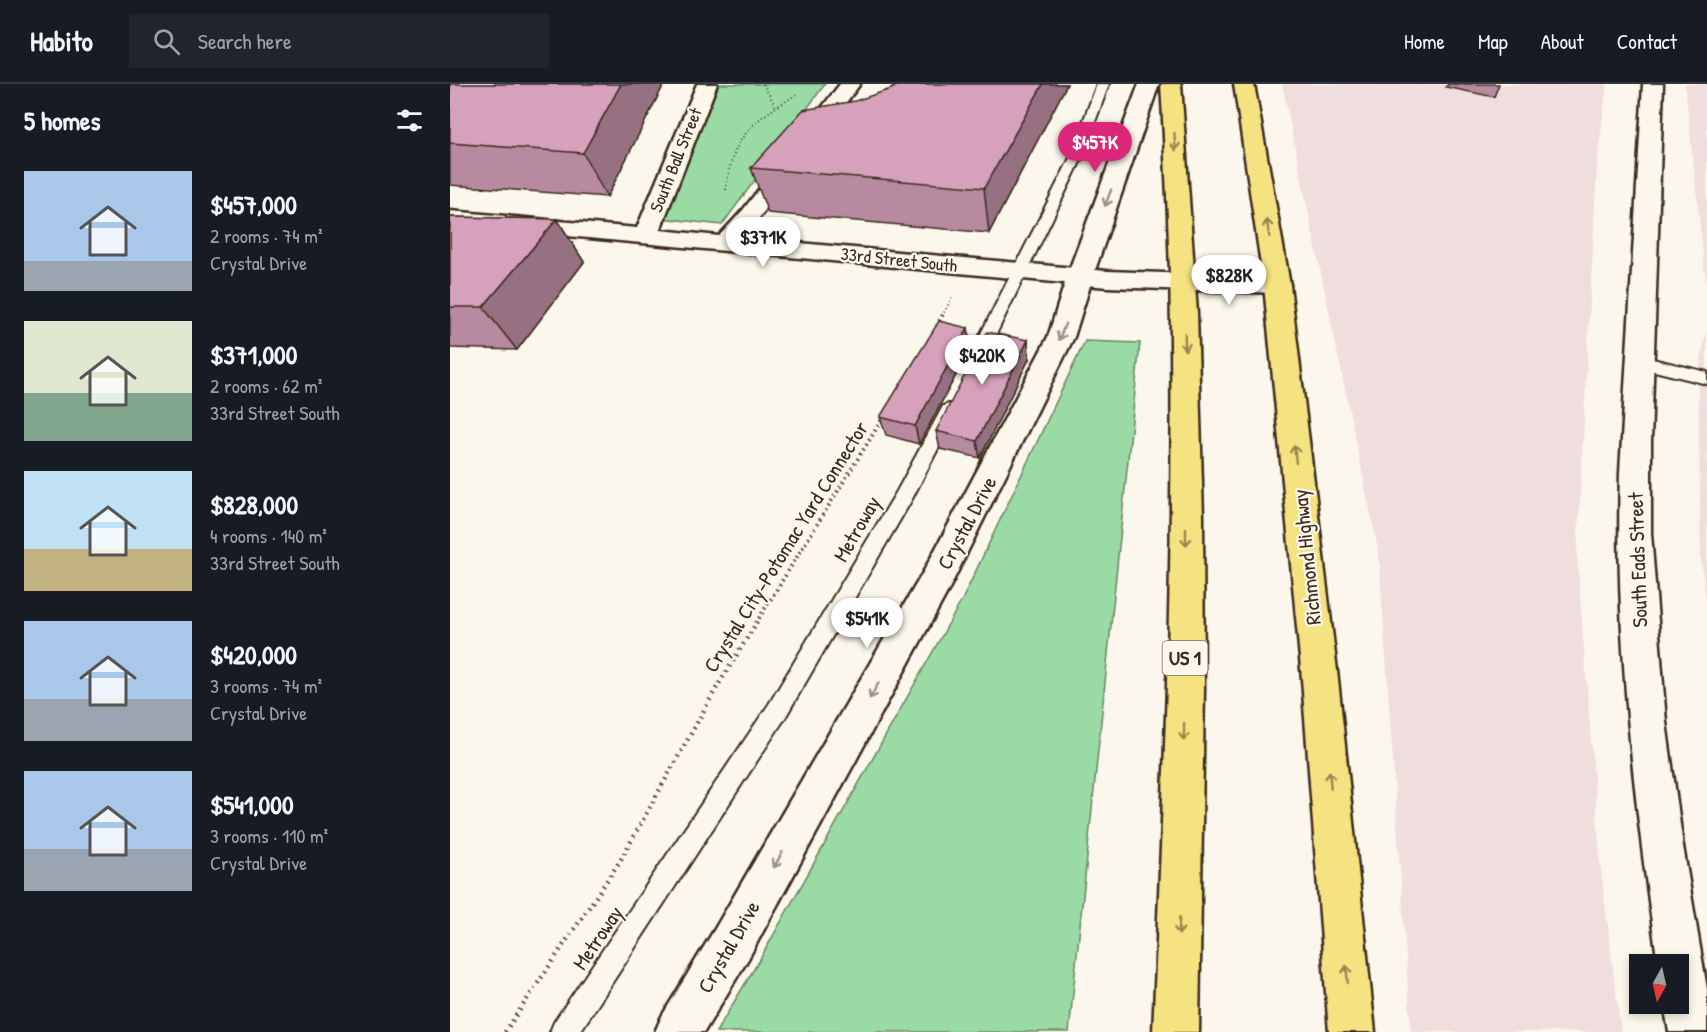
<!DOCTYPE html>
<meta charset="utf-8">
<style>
:root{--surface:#171b24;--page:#20242c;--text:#f1f3f6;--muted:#9ea1a6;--line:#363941;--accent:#db2777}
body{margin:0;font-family:"Patrick Hand",sans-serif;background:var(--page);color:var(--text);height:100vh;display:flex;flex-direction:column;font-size:22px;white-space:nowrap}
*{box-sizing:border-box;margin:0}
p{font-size:20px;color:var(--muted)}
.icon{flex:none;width:33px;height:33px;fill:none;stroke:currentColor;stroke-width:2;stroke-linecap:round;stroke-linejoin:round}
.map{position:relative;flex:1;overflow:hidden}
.panel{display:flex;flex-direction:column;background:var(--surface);width:450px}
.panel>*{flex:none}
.needle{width:39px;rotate:188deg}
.tools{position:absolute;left:1179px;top:870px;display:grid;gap:12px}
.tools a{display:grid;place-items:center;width:60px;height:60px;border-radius:0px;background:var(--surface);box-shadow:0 3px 9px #0003;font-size:30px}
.price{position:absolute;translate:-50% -51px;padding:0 14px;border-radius:21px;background:#fff;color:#222;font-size:20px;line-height:39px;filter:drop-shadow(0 2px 3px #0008)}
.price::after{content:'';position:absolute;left:50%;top:36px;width:18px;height:14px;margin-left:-9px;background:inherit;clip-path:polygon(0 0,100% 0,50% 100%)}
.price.selected{background:var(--accent);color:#fff}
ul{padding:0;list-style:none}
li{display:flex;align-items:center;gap:18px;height:150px;padding:0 24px}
li span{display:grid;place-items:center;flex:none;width:168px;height:120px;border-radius:0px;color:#555}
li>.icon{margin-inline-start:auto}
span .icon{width:72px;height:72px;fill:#fffc;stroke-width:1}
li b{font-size:26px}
h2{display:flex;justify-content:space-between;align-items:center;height:72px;padding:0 24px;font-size:26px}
header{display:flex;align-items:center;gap:36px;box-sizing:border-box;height:84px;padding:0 30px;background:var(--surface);border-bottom:2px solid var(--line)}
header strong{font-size:28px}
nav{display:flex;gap:33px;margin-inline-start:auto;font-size:21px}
.search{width:420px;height:54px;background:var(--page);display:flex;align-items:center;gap:15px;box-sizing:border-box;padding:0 21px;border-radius:0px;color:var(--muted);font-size:22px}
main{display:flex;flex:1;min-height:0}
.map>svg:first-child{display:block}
.built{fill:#f0dddd}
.green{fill:#9adba5;stroke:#6a8262;stroke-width:1.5}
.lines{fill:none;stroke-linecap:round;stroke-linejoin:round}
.service-casing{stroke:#3b2a1e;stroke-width:4}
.minor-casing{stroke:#3b2a1e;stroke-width:5}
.tertiary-casing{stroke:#3b2a1e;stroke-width:5}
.trunk-casing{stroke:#3b2a1e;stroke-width:5}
.path-far2{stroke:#3b2a1e;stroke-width:2;stroke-dasharray:1 3;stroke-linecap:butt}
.path-far1{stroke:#3b2a1e;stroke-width:4;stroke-dasharray:1.5 4;stroke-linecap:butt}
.path{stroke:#3b2a1e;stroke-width:4.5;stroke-dasharray:1.5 5;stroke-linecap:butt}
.service{fill:#fbf7ec;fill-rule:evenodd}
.minor{fill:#fbf7ec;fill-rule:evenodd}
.tertiary{fill:#fbf7ec;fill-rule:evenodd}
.trunk{fill:#f5e382;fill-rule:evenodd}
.wall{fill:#b88aa0;stroke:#3b2a1e;stroke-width:1.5}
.shaded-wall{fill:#967182;stroke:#3b2a1e;stroke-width:1.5}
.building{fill:#d6a1ba;stroke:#3b2a1e;stroke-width:1.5}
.oneway{stroke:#988650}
.oneway2{stroke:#9b9085}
.labels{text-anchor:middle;stroke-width:4.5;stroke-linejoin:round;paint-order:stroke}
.far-street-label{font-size:18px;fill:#3b2a1e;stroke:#fbf7ec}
.shield{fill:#fbf7ec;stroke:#75685c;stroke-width:1.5}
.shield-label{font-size:20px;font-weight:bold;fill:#3b2a1e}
.street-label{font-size:21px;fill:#3b2a1e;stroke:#fbf7ec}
</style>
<header>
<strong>Habito</strong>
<div class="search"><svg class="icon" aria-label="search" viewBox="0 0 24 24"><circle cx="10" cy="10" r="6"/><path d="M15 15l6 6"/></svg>Search here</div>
<nav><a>Home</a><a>Map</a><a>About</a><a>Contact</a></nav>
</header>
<main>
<section class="panel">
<h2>5 homes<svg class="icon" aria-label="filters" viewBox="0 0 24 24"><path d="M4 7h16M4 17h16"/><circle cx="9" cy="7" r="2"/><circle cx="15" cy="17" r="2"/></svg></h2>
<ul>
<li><span style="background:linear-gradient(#a9c7e8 75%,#9aa5b1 0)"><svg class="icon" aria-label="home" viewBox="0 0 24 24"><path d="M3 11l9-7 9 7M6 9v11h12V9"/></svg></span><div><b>$457,000</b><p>2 rooms · 74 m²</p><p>Crystal Drive</p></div></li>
<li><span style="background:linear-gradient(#dfe7d0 60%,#7fa58c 0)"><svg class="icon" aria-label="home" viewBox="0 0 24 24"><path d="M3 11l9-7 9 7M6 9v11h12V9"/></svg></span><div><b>$371,000</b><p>2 rooms · 62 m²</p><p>33rd Street South</p></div></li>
<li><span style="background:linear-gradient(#bfe0f5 65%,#c2b280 0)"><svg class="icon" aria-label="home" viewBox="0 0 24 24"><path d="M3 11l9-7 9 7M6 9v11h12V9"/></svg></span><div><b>$828,000</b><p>4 rooms · 140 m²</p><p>33rd Street South</p></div></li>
<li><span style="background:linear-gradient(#a9c7e8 65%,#9aa5b1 0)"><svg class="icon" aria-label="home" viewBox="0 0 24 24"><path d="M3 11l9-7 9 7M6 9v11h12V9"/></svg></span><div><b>$420,000</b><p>3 rooms · 74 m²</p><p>Crystal Drive</p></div></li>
<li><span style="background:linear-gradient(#a9c7e8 65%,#9aa5b1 0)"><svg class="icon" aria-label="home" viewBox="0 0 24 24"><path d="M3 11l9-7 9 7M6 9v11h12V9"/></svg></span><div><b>$541,000</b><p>3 rooms · 110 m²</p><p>Crystal Drive</p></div></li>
</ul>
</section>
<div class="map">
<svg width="1257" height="948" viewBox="0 0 1257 948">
<rect width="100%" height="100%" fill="#fbf7ec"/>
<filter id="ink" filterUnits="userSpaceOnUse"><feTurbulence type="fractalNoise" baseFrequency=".0167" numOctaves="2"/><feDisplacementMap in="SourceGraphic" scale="12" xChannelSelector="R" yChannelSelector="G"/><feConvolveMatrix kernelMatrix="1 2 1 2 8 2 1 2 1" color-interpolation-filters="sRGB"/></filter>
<g filter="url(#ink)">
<g class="built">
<path d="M832,0H1157L1147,80L1127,472L1151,787L1171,948H961L929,470Z"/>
<path d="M1235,0H1257V208L1237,19Z"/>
<path d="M1257,244V524L1251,476L1248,292Z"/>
</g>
<g class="green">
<path d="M267,0H375L272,141L212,134Z"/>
<path d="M635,257L690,259L619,948H266L310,875L513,514Z"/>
</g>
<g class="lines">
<g class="service-casing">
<g id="service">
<path d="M647,0H659L631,76L536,271L534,275H522L520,271L619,76Z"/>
<path d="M1190,272L1257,288V300L1184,282L1182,278L1184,274Z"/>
<path d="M499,320L505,322L508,326L461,417L335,634L130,948H100L104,938L319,620L447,407L493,322Z"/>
</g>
</g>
<g class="minor-casing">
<path id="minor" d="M247,0H267L210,146L269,152L293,126L390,0H410L294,154L657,187L827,193L836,195L840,201L836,207L827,209L657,203L0,141V127L187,144Z"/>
</g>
<g class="tertiary-casing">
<g id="tertiary">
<path d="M689,0H709L643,192L624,253L499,505L298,875L254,948H205L212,932L266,843L475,485L598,253L617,192Z"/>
<path d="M1193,0H1213L1201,358V449L1216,638L1233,762L1257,905V948H1219L1214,920H1228V880H1208C1184,718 1165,553 1170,388Z"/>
</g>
</g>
<g class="trunk-casing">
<g id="trunk">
<path d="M711,0H731L747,229L753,433L754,605L749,948H703C713,719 724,491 721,262C721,175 716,87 711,0Z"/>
<path d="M784,0H804L840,201L888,595L925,948H879L852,595L814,201Z"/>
</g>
</g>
<g class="path-far2">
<path d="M313,0L326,23"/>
<path d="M276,106C283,49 302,38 349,9"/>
<path d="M492,232L502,214"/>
</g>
<g class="path-far1">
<path d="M487,242L493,230"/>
<path d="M306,539L433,334"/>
</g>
<path class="path" d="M55,948L170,777L267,603L307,538"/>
<use href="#service" class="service"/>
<use href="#minor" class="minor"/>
<use href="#tertiary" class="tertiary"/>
<use href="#trunk" class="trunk"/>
</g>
<g class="wall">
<path d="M0,0H214L157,113L0,101Z"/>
<path d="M450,0H617L539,149L318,129L301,84Z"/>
<path d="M998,0H1049L1044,13L996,3Z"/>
<path d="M0,133L107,135L134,178L67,266L0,264Z"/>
<path d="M518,244L521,263L469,360L436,351L430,333Z"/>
<path d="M578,256L579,275L530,374L490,365L486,347Z"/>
</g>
<g class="shaded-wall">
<path d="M171,0H214L157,113L133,69Z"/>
<path d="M593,0H617L539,149L534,104Z"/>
<path d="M107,135L134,178L67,266L33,223Z"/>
<path d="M518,244L521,263L469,360L465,342Z"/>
<path d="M578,256L579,275L530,374L527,357Z"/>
</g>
<g class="building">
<path d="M0,0H171L133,69L0,59Z"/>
<path d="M450,0H593L534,104L301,84L353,26L405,17L441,5Z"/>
<path d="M0,133L107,135L33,223H0Z"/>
<path d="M489,237L518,244L465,342L430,333Z"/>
<path d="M537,248L578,256L527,357L486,347Z"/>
</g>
<defs><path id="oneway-shaft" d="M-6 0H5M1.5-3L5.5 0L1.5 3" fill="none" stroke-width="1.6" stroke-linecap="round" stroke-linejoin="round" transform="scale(1.5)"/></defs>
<g class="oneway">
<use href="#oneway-shaft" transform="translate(725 58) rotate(86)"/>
<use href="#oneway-shaft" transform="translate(818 144) rotate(-99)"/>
<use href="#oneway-shaft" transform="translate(735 258) rotate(88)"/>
<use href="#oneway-shaft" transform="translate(845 370) rotate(-96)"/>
<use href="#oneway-shaft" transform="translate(736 453) rotate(90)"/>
<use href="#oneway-shaft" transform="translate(734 648) rotate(91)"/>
<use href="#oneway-shaft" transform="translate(880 696) rotate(-95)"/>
<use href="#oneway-shaft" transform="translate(729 842) rotate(92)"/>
<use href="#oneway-shaft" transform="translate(897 890) rotate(-95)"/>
</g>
<g class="oneway2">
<use href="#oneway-shaft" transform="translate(658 114) rotate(110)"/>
<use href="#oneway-shaft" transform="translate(612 248) rotate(110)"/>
<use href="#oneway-shaft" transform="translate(424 607) rotate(120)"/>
<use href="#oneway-shaft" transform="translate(328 776) rotate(119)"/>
</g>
</g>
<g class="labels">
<g class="far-street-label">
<text transform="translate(226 76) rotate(-68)" y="6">South Ball Street</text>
<text transform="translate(449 176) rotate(6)" y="6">33rd Street South</text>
</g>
<rect class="shield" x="712.5" y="557" width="45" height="34" rx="4.5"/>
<g class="shield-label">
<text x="735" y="581">US 1</text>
</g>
<g class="street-label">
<text transform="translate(517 439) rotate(-62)" y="7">Crystal Drive</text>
<text transform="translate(407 445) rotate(-60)" y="7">Metroway</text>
<text transform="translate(336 463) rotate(-58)" y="7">Crystal City-Potomac Yard Connector</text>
<text transform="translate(857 473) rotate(-96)" y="7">Richmond Highway</text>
<text transform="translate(1188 476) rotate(-92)" y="7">South Eads Street</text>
<text transform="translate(148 854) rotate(-56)" y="7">Metroway</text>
<text transform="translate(279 863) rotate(-60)" y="7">Crystal Drive</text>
</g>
</g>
</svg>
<div class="tools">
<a><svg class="needle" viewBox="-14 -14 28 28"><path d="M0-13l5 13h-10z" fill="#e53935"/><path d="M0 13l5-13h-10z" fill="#9ea1a6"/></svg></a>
</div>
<b class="price selected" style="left:645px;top:89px">$457K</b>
<b class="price" style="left:313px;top:184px">$371K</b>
<b class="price" style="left:779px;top:222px">$828K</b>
<b class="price" style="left:532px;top:302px">$420K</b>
<b class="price" style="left:417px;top:565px">$541K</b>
</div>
</main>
